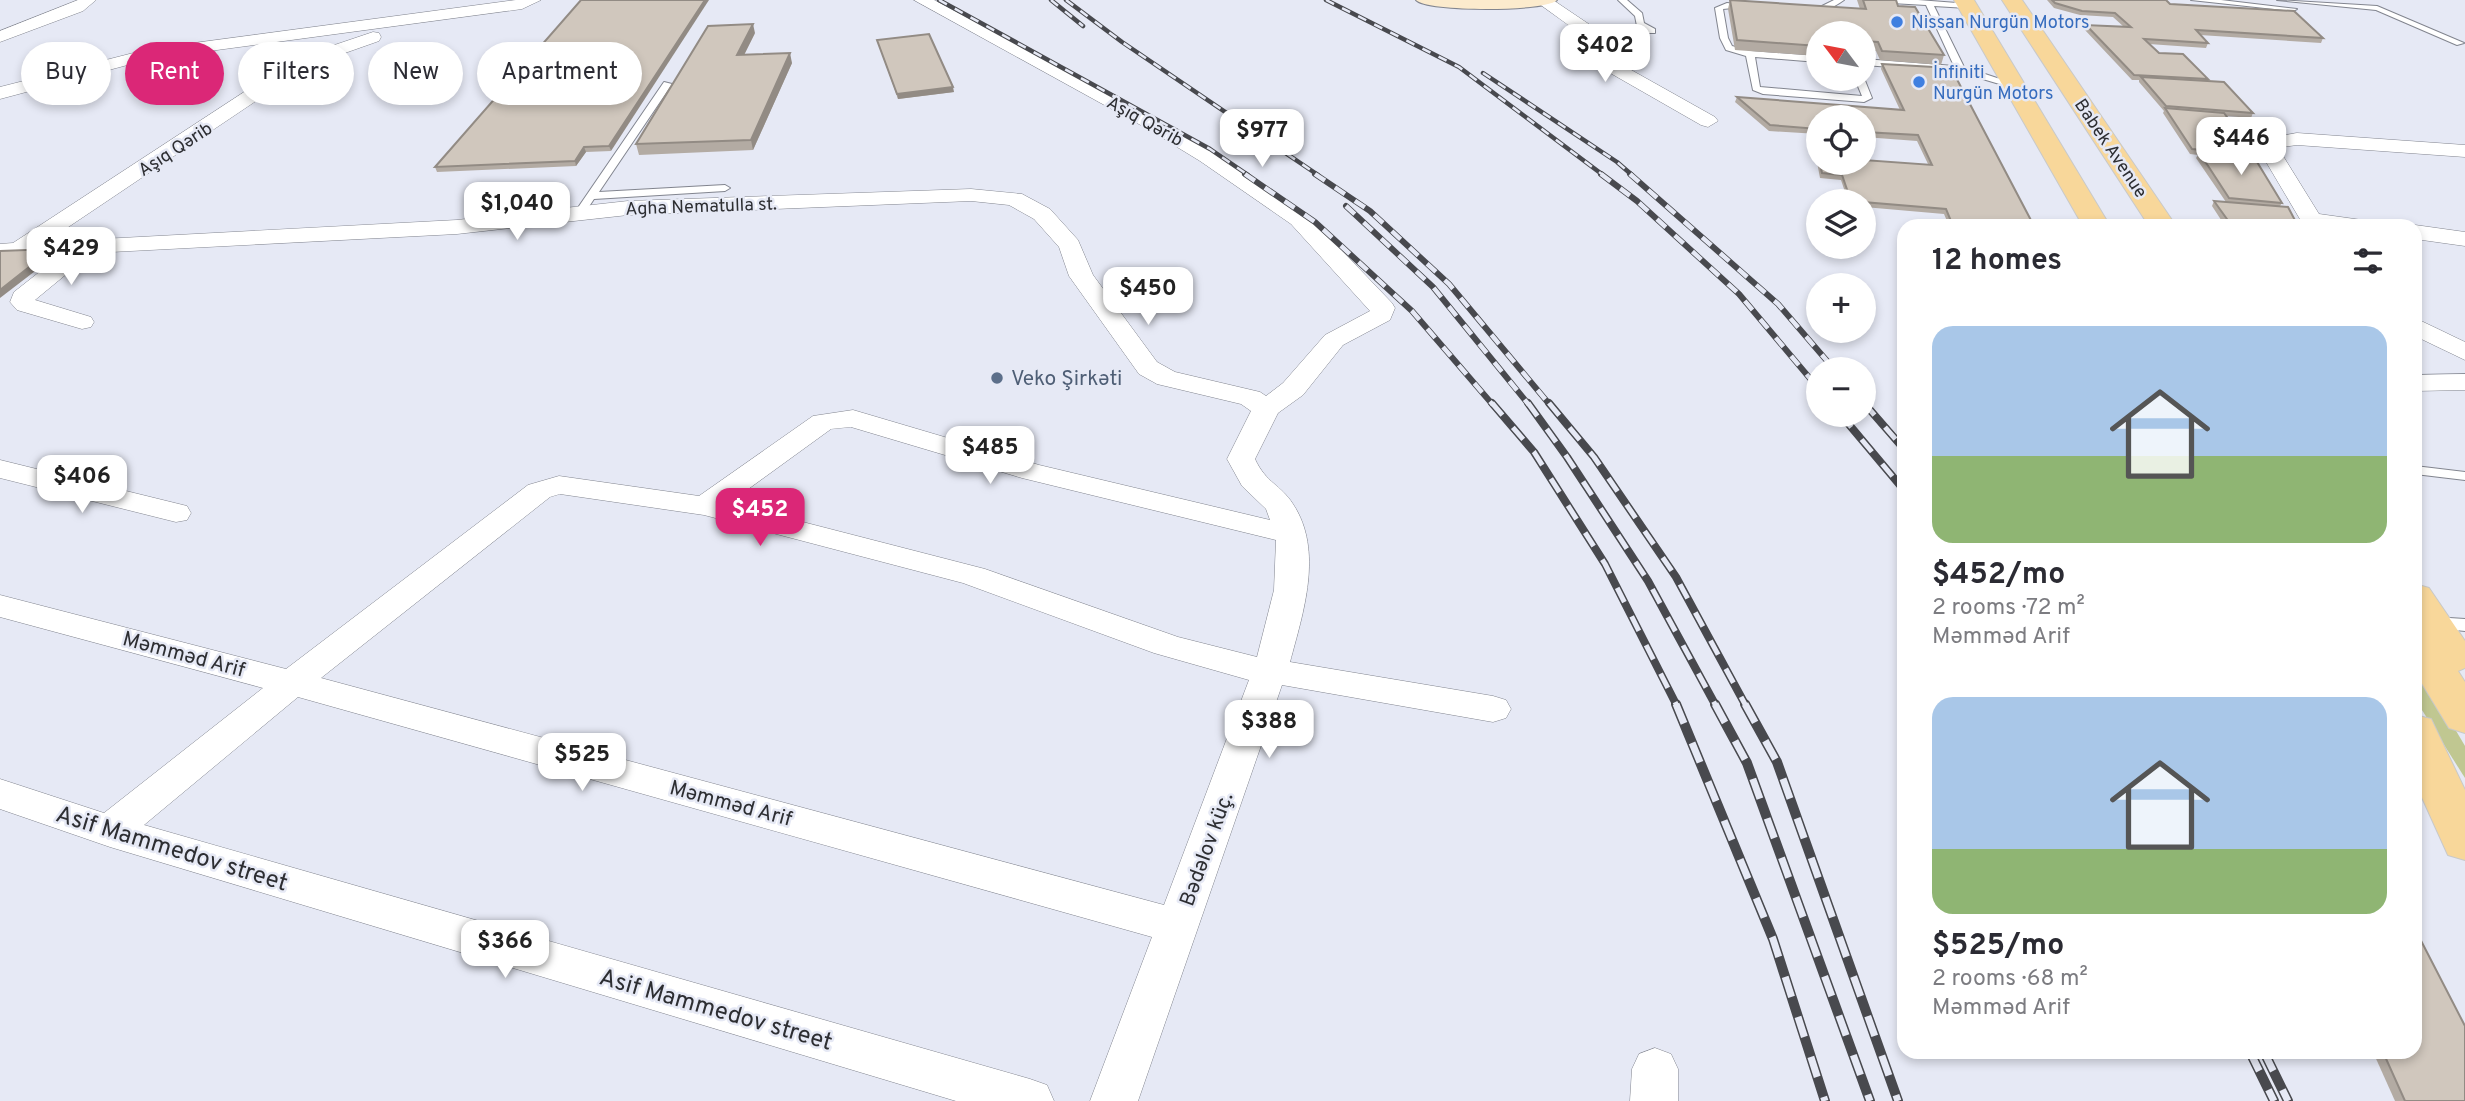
<!DOCTYPE html>
<meta charset="utf-8">
<style>
:root{--surface:#fff;--page:#f2f2f3;--text:#2b2b33;--muted:#7c7c81;--accent:#db2777}
body{margin:0;font-family:Overpass,sans-serif;background:var(--page);color:var(--text);height:100vh;display:flex;flex-direction:column;font-size:26px;white-space:nowrap}
*{box-sizing:border-box;margin:0}
p{font-size:23px;color:var(--muted)}
.icon{flex:none;width:38px;height:38px;fill:none;stroke:currentColor;stroke-width:2;stroke-linecap:round;stroke-linejoin:round}
.map{position:relative;flex:1;overflow:hidden}
.sheet{position:absolute;left:1897px;top:219px;width:525px;height:840px;display:flex;flex-direction:column;background:var(--surface);border-radius:21px;box-shadow:0 4px 10px #0003}
.sheet>*{flex:none}
.banner{position:absolute;left:21px;top:42px;width:665px;height:63px;display:flex;gap:14px}
.needle{width:46px;rotate:302deg}
.controls{position:absolute;left:1806px;top:21px;display:grid;gap:14px}
.controls a{display:grid;place-items:center;width:70px;height:70px;border-radius:50%;background:var(--surface);box-shadow:0 4px 10px #0003;font-size:35px}
.price{position:absolute;translate:-50% -60px;padding:0 16px;border-radius:14px;background:#fff;color:#222;font-size:23px;line-height:46px;filter:drop-shadow(0 2px 4px #0008)}
.price::after{content:'';position:absolute;left:50%;top:42px;width:21px;height:16px;margin-left:-10px;background:inherit;clip-path:polygon(0 0,100% 0,50% 100%)}
.price.active{background:var(--accent);color:#fff}
ul{padding:0;list-style:none}
li{display:grid;align-content:center;gap:14px;height:371px;padding:0 35px}
li span{display:grid;place-items:center;height:217px;border-radius:21px;color:#555}
li>.icon{margin-inline-start:auto}
span .icon{width:126px;height:126px;fill:#fffc;stroke-width:1}
li b{font-size:30px}
h2{display:flex;justify-content:space-between;align-items:center;height:84px;padding:0 35px;font-size:30px}
.pill{padding:0 24px;border-radius:32px;background:var(--surface);box-shadow:0 4px 10px #0003;font-size:24px;line-height:63px}
.pill.active{background:var(--accent);color:#fff}
.map>svg:first-child{display:block}
.green{fill:#c0c791}
.lines{fill:none;stroke-linecap:round;stroke-linejoin:round}
.lane-casing{stroke:#82858f;stroke-width:2}
.street-casing{stroke:#82858f;stroke-width:1}
.secondary-casing{stroke:#82858f;stroke-width:2}
.primary-casing{stroke:#c8c9ca;stroke-width:2}
.lane{fill:#fff;fill-rule:evenodd}
.street{fill:#fff;fill-rule:evenodd}
.secondary{fill:#fcebcd;fill-rule:evenodd}
.primary{fill:#f8d79a;fill-rule:evenodd}
.rail-far3-casing{stroke:#48494e;stroke-width:4.5}
.rail-far2-casing{stroke:#48494e;stroke-width:6}
.rail-far1-casing{stroke:#48494e;stroke-width:8}
.rail-casing{stroke:#48494e;stroke-width:10}
.rail-far3{stroke:#e6e9f5;stroke-width:2.5;stroke-dasharray:9;stroke-linecap:butt}
.rail-far2{stroke:#e6e9f5;stroke-width:4.5;stroke-dasharray:12;stroke-linecap:butt}
.rail-far1{stroke:#e6e9f5;stroke-width:5;stroke-dasharray:16;stroke-linecap:butt}
.rail{stroke:#e6e9f5;stroke-width:7;stroke-dasharray:21;stroke-linecap:butt}
.wall{fill:#b3aba3}
.shaded-wall{fill:#928b84}
.building{fill:#d0c7bd;stroke:#928b84;stroke-width:2}
.shop-dot{fill:#3f7fe0;stroke:#e6e9f5;stroke-width:2.5}
.service-dot{fill:#5c6f8a;stroke:#e6e9f5;stroke-width:2.5}
.labels{text-anchor:middle;stroke-width:5;stroke-linejoin:round;paint-order:stroke}
.far-shop-label{font-size:18px;fill:#366cbe;stroke:#e6e9f5;text-anchor:start}
.far-street-label{font-size:18px;fill:#2d2e32;stroke:#e6e9f5}
.service-label{font-size:21px;fill:#4e5e75;stroke:#e6e9f5;text-anchor:start}
.street-label{font-size:21px;fill:#2d2e32;stroke:#e6e9f5}
.near-street-label{font-size:24px;fill:#2d2e32;stroke:#e6e9f5}
</style>
<div class="map">
<svg width="2465" height="1101" viewBox="0 0 2465 1101">
<rect width="100%" height="100%" fill="#e6e9f5"/>
<path class="green" d="M2415,661L2465,746V778L2415,699Z"/>
<g class="lines">
<g class="lane-casing">
<g id="lane">
<path d="M1618,0H1627L1642,13L1644,23L1655,29V33H1649L1637,26L1635,16Z"/>
<path d="M1834,0H1844C1832,9 1816,15 1802,9L1822,6Z"/>
<path d="M1870,0H1918L1970,4L1967,8L1934,6L1964,67L2018,85L2013,88L1959,72L1864,65V59L1954,66L1926,5L1874,2Z"/>
<path d="M2191,0H2221L2297,9L2293,11Z"/>
<path d="M2277,0L2377,6L2464,43L2457,45L2376,10Z"/>
<path d="M1727,3L1753,6L1723,9L1728,38L1732,46L1751,51L1818,56V62L1755,57L1760,87L1862,96L1855,79L1864,78L1872,98L1864,102L1763,94L1753,90L1746,56L1726,50L1720,38L1715,8Z"/>
<path d="M664,82L672,84L599,192L725,185L730,188L725,191L594,199L584,214H576L575,212Z"/>
<path d="M2415,466L2465,472V480L2415,474Z"/>
<path d="M2434,617L2465,619V631L2428,627L2426,623Z"/>
</g>
</g>
<g class="street-casing">
<g id="street">
<path d="M78,0H96L83,11L0,42V31Z"/>
<path d="M516,0H541L522,9L150,59L0,99V87L149,49Z"/>
<path d="M914,0H934L1160,120L1214,153L1307,214L1392,303L1395,308L1390,320L1343,345L1303,395L1278,413L1255,459C1266,483 1281,485 1293,504C1324,551 1303,613 1290,662L1493,696L1506,700L1511,709L1506,718L1493,722L1282,685L1138,1101H1090L1152,937L298,697L144,825L1030,1079L1047,1085L1054,1101H956L110,847L0,809V779L104,813L263,688L0,617V595L286,669L528,485L559,476L699,496L813,416L853,410L1039,465L1270,520L1266,509L1242,486L1227,459L1251,411L1241,404L1157,384L1139,374L1069,276L1059,247L1034,219L1009,205L971,201L628,215L457,234L92,253L35,300L91,317L94,322L91,327L82,329L17,310L10,302L14,292L61,255L0,258V244L13,243L296,58L373,32L379,33L381,37L379,41L308,66L46,242L457,220L628,201L971,189L1022,194L1050,209L1078,240L1093,275L1157,362L1175,372L1260,392L1266,396L1283,383L1325,335L1370,311L1291,224L1200,161L1146,128ZM851,427L1022,478L1276,540L1274,590L1257,657L1178,637L985,569L729,503L831,429ZM560,494L704,515L963,583L1154,653L1249,680L1164,905L321,678L550,497Z"/>
<path d="M1534,0H1553L1605,35L1607,39L1592,48L1715,117L1718,121L1708,127L1701,125L1577,54L1573,46L1586,38Z"/>
<path d="M2297,133L2465,145V157L2297,145L2283,147L2280,151L2319,214L2369,221L2372,226H2304L2259,150L2270,138Z"/>
<path d="M2415,225L2465,232V246L2415,239Z"/>
<path d="M2415,318L2465,342V360L2415,336Z"/>
<path d="M2465,374V390L2415,391V375Z"/>
<path d="M0,460L187,506L191,513L187,520L176,522L0,478Z"/>
<path d="M1655,1048L1671,1054L1678,1069V1101H1630L1632,1069L1639,1054Z"/>
</g>
</g>
<g class="secondary-casing">
<path id="secondary" d="M1416,0H1557C1547,12 1426,12 1416,0Z"/>
</g>
<g class="primary-casing">
<g id="primary">
<path d="M1954,0H1974L2110,226H2083Z"/>
<path d="M2002,0H2022L2176,226H2149Z"/>
<path d="M2415,584L2429,588L2465,641V668L2458,671L2465,682V733L2449,728L2415,672Z"/>
<path d="M2415,715L2431,719L2465,790V860L2448,855L2415,782Z"/>
</g>
</g>
<use href="#lane" class="lane"/>
<use href="#street" class="street"/>
<use href="#secondary" class="secondary"/>
<use href="#primary" class="primary"/>
<g class="rail-far3-casing">
<g id="rail-far3">
<path d="M939,0L1210,149L1248,175"/>
<path d="M1051,0L1083,26"/>
<path d="M1066,0L1122,42L1318,175"/>
<path d="M1326,0L1459,67L1603,175"/>
<path d="M1483,73L1617,162L1632,175"/>
</g>
</g>
<g class="rail-far2-casing">
<g id="rail-far2">
<path d="M1245,174L1315,222L1412,311L1493,405"/>
<path d="M1315,174L1370,211L1449,284L1550,405"/>
<path d="M1601,174L1637,201L1739,294L1818,388"/>
<path d="M1630,174L1778,304L1834,369"/>
<path d="M1346,206L1433,287L1529,405"/>
</g>
</g>
<g class="rail-far1-casing">
<g id="rail-far1">
<path d="M1492,403L1534,452L1605,564L1677,706"/>
<path d="M1528,403L1567,457L1648,581L1716,706"/>
<path d="M1549,403L1594,457L1676,577L1746,706"/>
<path d="M1864,403L1904,449"/>
<path d="M1841,415L1904,490"/>
</g>
</g>
<g class="rail-casing">
<g id="rail">
<path d="M1676,704L1773,939L1825,1101"/>
<path d="M1715,704L1747,763L1870,1101"/>
<path d="M1745,704L1777,762L1898,1101"/>
<path d="M2250,1052L2274,1101"/>
<path d="M2264,1052L2288,1101"/>
</g>
</g>
<use href="#rail-far3" class="rail-far3"/>
<use href="#rail-far2" class="rail-far2"/>
<use href="#rail-far1" class="rail-far1"/>
<use href="#rail" class="rail"/>
</g>
<g class="wall">
<path d="M581,0L611,151L586,152L576,166L437,172L435,167Z"/>
<path d="M1730,0L1860,9L1857,0H1896L1898,6L1944,55L1941,65L1880,60L1876,51H1864V53V33H1818V56L1735,50L1728,9Z"/>
<path d="M2047,0H2166L2170,4L2323,38L2321,43L2200,35L2208,43L2206,48L2149,44L2159,53L2208,79V81L2253,113L2251,118L2226,116L2255,155L2254,158L2282,203L2280,206L2298,226H2225L2212,206L2214,201L2226,202L2196,158L2198,155L2190,154L2163,113L2164,111L2139,82V80H2132L2084,29L2086,25L2124,27L2113,17L2080,15L2054,8Z"/>
<path d="M755,33L744,55L792,63L753,150L639,155L636,144Z"/>
<path d="M877,40L954,92L898,99Z"/>
<path d="M1882,64L2034,226H1949L1944,214L1864,207V201H1848L1841,180L1820,178L1817,162L1818,158V163L1928,164L1917,141L1864,137V117H1818V134L1769,131L1735,102L1737,97L1900,110L1881,69Z"/>
<path d="M2373,1052H2415L2465,1101H2395Z"/>
</g>
<g class="shaded-wall">
<path d="M705,0H709L611,151L609,146Z"/>
<path d="M753,24L755,33L739,65L737,55Z"/>
<path d="M790,53L792,63L753,150L751,140Z"/>
<path d="M953,87L954,92L898,99L897,94Z"/>
<path d="M584,147L586,152L576,166L575,161Z"/>
<path d="M52,249L56,255L0,298V290Z"/>
</g>
<g class="building">
<path d="M581,0H705L609,146L584,147L575,161L435,167Z"/>
<path d="M1730,0L1866,9L1863,0H1896L1898,6L1915,7L1944,55L1882,51L1878,42L1864,41V33H1818V46L1737,40Z"/>
<path d="M2052,0H2166L2170,4L2294,11L2323,38L2196,30L2208,43L2144,39L2159,53L2183,54L2208,79L2134,75L2086,25L2131,27L2115,13L2082,11L2055,3Z"/>
<path d="M753,24L737,55L790,53L751,140L636,144L708,26Z"/>
<path d="M929,34L953,87L897,94L877,40Z"/>
<path d="M1882,64L1951,68L2034,226H1953L1946,209L1851,201L1842,175L1822,173L1820,163H1864V160L1932,165L1918,135L1864,132V117H1818V129L1770,125L1737,97L1904,110Z"/>
<path d="M2141,77L2224,82L2253,113L2166,106Z"/>
<path d="M2165,108L2224,113L2255,155L2192,149Z"/>
<path d="M2199,152L2254,157L2282,203L2229,198Z"/>
<path d="M2214,201L2288,207L2298,226H2232Z"/>
<path d="M52,249L0,290V251Z"/>
<path d="M2415,929L2465,1026V1101H2405L2383,1052H2415Z"/>
</g>
<g class="shop-dot">
<circle cx="1897" cy="22" r="7"/>
<circle cx="1919" cy="82" r="7"/>
</g>
<circle class="service-dot" cx="997" cy="378" r="7"/>
<g class="labels">
<g class="far-shop-label">
<text x="1911" y="28">Nissan Nurgün Motors</text>
<text x="1933" y="78">İnfiniti<tspan x="1933" dy="21">Nurgün Motors</tspan></text>
</g>
<g class="far-street-label">
<text transform="translate(1145 121) rotate(29)" y="6">Aşıq Qərib</text>
<text transform="translate(2111 148) rotate(56)" y="6">Babek Avenue</text>
<text transform="translate(175 149) rotate(-33)" y="6">Aşıq Qərib</text>
<text transform="translate(701 206) rotate(-2)" y="6">Agha Nematulla st.</text>
</g>
<g class="service-label">
<text x="1011" y="385">Veko Şirkəti</text>
</g>
<g class="street-label">
<text transform="translate(184 654) rotate(15)" y="7">Məmməd Arif</text>
<text transform="translate(731 803) rotate(15)" y="7">Məmməd Arif</text>
<text transform="translate(1206 849) rotate(-70)" y="7">Bədəlov küç.</text>
</g>
<g class="near-street-label">
<text transform="translate(172 848) rotate(17)" y="8">Asif Mammedov street</text>
<text transform="translate(716 1009) rotate(16)" y="8">Asif Mammedov street</text>
</g>
</g>
</svg>
<div class="controls">
<a><svg class="needle" viewBox="-14 -14 28 28"><path d="M0-13l5 13h-10z" fill="#e53935"/><path d="M0 13l5-13h-10z" fill="#7c7c81"/></svg></a>
<a><svg class="icon" aria-label="locate" viewBox="0 0 24 24"><circle cx="12" cy="12" r="6"/><path d="M12 2v4M12 18v4M2 12h4M18 12h4"/></svg></a>
<a><svg class="icon" aria-label="layers" viewBox="0 0 24 24"><path d="M12 4l9 5-9 5-9-5zM3 14l9 5 9-5"/></svg></a>
<a>+</a>
<a>−</a>
</div>
<b class="price" style="left:1605px;top:84px">$402</b>
<b class="price" style="left:1262px;top:169px">$977</b>
<b class="price" style="left:2241px;top:177px">$446</b>
<b class="price" style="left:517px;top:242px">$1,040</b>
<b class="price" style="left:71px;top:287px">$429</b>
<b class="price" style="left:1148px;top:327px">$450</b>
<b class="price" style="left:990px;top:486px">$485</b>
<b class="price" style="left:82px;top:515px">$406</b>
<b class="price active" style="left:760px;top:548px">$452</b>
<b class="price" style="left:1269px;top:760px">$388</b>
<b class="price" style="left:582px;top:793px">$525</b>
<b class="price" style="left:505px;top:980px">$366</b>
<div class="banner">
<a class="pill">Buy</a>
<a class="pill active">Rent</a>
<a class="pill">Filters</a>
<a class="pill">New</a>
<a class="pill">Apartment</a>
</div>
<section class="sheet">
<h2>12 homes<svg class="icon" aria-label="filters" viewBox="0 0 24 24"><path d="M4 7h16M4 17h16"/><circle cx="9" cy="7" r="2"/><circle cx="15" cy="17" r="2"/></svg></h2>
<ul>
<li><span style="background:linear-gradient(#a9c7e8 60%,#8fb573 0)"><svg class="icon" aria-label="home" viewBox="0 0 24 24"><path d="M3 11l9-7 9 7M6 9v11h12V9"/></svg></span><div><b>$452/mo</b><p>2 rooms · 72 m²</p><p>Məmməd Arif</p></div></li>
<li><span style="background:linear-gradient(#a9c7e8 70%,#8fb573 0)"><svg class="icon" aria-label="home" viewBox="0 0 24 24"><path d="M3 11l9-7 9 7M6 9v11h12V9"/></svg></span><div><b>$525/mo</b><p>2 rooms · 68 m²</p><p>Məmməd Arif</p></div></li>
</ul>
</section>
</div>
